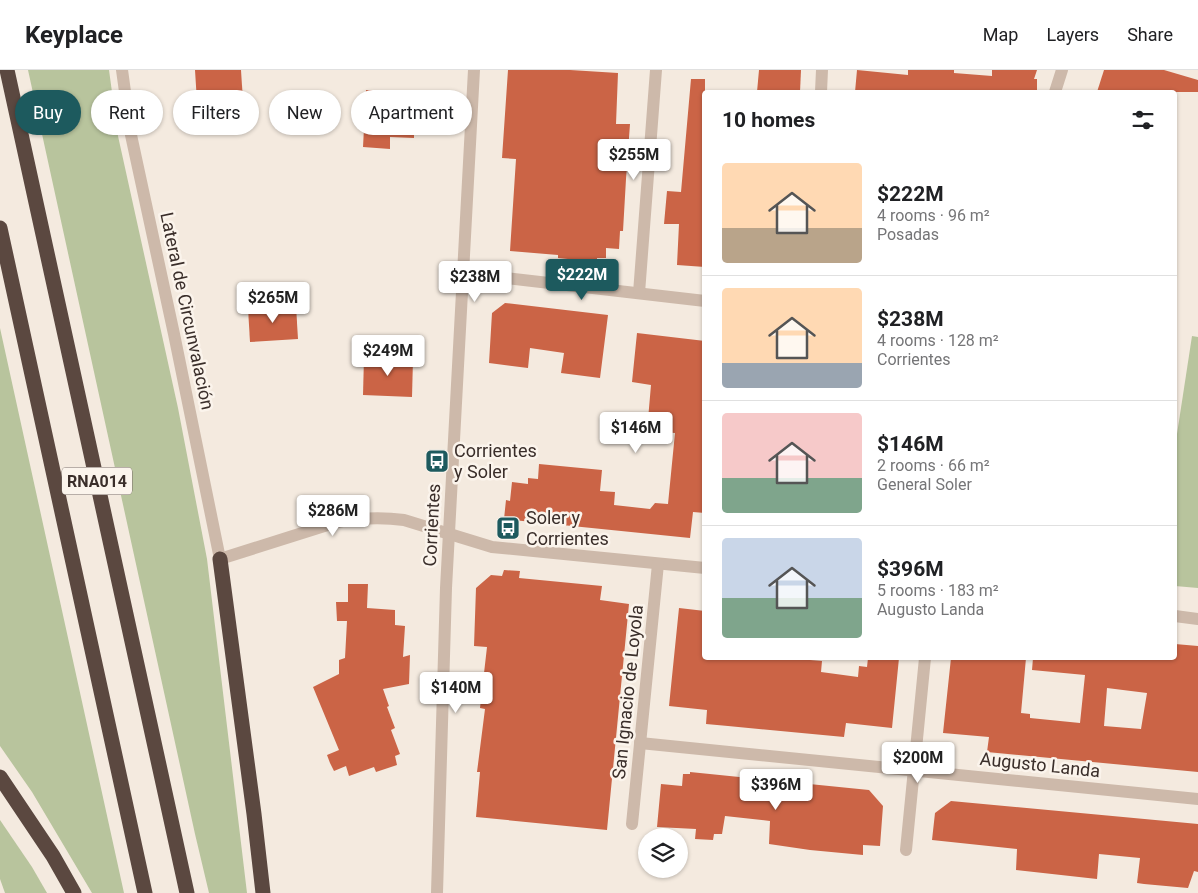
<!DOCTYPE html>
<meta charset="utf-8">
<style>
:root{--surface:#fff;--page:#f2f2f2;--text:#202124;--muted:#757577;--line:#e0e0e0;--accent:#1d5a5e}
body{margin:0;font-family:Roboto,sans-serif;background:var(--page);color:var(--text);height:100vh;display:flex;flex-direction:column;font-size:19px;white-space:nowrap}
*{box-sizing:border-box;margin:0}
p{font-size:16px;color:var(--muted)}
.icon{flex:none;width:28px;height:28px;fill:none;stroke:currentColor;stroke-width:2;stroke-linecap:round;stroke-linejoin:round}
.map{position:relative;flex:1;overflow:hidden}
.sheet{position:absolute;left:702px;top:20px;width:475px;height:570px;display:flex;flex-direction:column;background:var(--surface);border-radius:5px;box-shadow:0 1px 4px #0004}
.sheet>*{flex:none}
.banner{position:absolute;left:15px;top:20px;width:475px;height:45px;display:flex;gap:10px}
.controls{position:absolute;left:638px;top:758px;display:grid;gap:10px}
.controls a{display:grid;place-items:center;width:50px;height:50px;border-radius:50%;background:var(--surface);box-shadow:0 1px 4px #0004;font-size:25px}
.price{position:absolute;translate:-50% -42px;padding:0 11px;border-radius:5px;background:#fff;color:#222;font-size:16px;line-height:32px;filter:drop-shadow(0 1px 2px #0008)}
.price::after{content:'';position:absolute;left:50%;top:30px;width:15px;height:11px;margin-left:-8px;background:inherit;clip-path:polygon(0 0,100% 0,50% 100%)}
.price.current{background:var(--accent);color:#fff}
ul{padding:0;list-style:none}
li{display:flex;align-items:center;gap:15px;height:125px;padding:0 20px}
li+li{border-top:1px solid var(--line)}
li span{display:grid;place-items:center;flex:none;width:140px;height:100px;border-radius:5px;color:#555}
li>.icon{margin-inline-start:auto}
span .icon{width:60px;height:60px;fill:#fffc;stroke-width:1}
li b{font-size:21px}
h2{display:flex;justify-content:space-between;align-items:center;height:60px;padding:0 20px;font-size:21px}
.tag{padding:0 18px;border-radius:22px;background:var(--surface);box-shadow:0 1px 4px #0004;font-size:18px;line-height:45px}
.tag.current{background:var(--accent);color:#fff}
header{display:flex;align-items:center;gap:30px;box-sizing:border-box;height:70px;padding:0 25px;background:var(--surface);border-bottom:1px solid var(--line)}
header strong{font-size:24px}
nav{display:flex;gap:28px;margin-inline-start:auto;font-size:18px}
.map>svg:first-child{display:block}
.green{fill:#b8c49d}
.building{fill:#cb6446;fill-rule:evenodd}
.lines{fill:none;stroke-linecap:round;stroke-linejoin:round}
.minor{stroke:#cdb9aa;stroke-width:12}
.highway{stroke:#5b4840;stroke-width:15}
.labels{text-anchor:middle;stroke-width:5;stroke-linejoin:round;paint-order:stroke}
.shield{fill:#fbf4ec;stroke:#746964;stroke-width:1}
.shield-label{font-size:16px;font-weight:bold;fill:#3a2e2a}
.street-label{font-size:18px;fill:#3a2e2a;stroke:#fbf4ec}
.poi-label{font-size:18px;fill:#3a2e2a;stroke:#fbf4ec;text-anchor:start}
</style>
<header>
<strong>Keyplace</strong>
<nav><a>Map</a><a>Layers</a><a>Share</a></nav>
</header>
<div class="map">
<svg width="1198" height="823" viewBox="0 0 1198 823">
<rect width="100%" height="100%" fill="#f4eadf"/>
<g class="green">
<path d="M28,0H109L118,66L178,338L207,489L247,823H209L195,764Z"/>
<path d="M0,258L124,823H92L32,722L0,676Z"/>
<path d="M1192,266L1198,267V518L1175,516V377Z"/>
<path d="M0,750L32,797L47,823H5L0,809Z"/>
</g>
<g class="building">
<path d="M195,0H241L243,31L197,32Z"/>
<path d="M508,0H570L618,3L616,54H630L626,109L623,161H620L619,179L606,178V188H597V192L558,188V185L510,181L516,89L502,88Z"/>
<path d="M759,0H801L800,22H757Z"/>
<path d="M857,0L908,5V0H954V3L992,6V0H1037L1034,9H1037V22H855Z"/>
<path d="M1104,0H1164L1198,10V22H1097Z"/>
<path d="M691,9H705V197L677,195L679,154H664L667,121L681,122Z"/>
<path d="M366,20L402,22L401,36H410V47H414V68L390,67V79L363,77Z"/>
<path d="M505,233L608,245L600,308L561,303L564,283L530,278L528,298L489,293L492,243Z"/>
<path d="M296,236L298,269L250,272L248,238Z"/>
<path d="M637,263L705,271V443L693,442L690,468L504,449L506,430L510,431L512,412L528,414V408L538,409L539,394L602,400L600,421L615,422L614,435L650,439L655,433L668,434L675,363L647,361L651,315L632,312Z"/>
<path d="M364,287L413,289L412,327L363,325Z"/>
<path d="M504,500L520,501L519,508L602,516L600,530L629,534L607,760L476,747L480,702H477L485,639L480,638L487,577L474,576L476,518L491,505L502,506Z"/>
<path d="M348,514H368L367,538L395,540V555L405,556L403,587L410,585L409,614L383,619L389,636L387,637L395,658L391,660L400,684L395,686L397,695L376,702L374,697L349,706L346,696L334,701L330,693L327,685L339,680L313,617L339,604V590L345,588L347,551H337L336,532H348Z"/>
<path d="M679,538L705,541V588H798V589L822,591L821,602L858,607L859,596L867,597L868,588H899L892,658L846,653L844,667L728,656L706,654L707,640L669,636Z"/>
<path d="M1175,574L1198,576V702L987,682L989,667L943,663L951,588H1026L1021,643L1030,644V648L1080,653L1085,605L1032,600L1033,588H1175ZM1107,618L1147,623L1141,659L1104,656Z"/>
<path d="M690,702L869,720L883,736L880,776L863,775V785L810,780L769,774L770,751L725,746L722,764H714L713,770L695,769L696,759L657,757L661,714L682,716L683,704H690Z"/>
<path d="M951,731L1198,754V802L1194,801L1188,818L1144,814L1137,813L1140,788L1099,784L1097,809L1016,800L1017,779L932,770L935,743Z"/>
</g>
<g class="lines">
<g class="minor">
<path d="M122,0L131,65L174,264L220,489L337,452C359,448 382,447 404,450L492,477L705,498"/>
<path d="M821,22L822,0"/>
<path d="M1055,22L1062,0"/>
<path d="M463,203L705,231"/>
<path d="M639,223L656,0"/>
<path d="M1175,546L1198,549"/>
<path d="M640,673L1198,729"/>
<path d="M632,754L658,494"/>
<path d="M906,780L925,588"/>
<path d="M437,823L446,518L474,0"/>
</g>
<g class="highway">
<path d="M7,0L187,823"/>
<path d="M0,158L145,823"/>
<path d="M220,489L254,744L263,823"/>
<path d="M0,707L53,786L74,823"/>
</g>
</g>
<defs>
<g id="bus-square" transform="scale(1.25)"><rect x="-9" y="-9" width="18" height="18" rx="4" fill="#1d5a5e" stroke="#fbf4ec"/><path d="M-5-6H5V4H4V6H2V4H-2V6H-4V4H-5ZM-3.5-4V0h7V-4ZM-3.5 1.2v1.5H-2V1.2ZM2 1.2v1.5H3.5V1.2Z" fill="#fff"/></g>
</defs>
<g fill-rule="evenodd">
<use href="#bus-square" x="437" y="391"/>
<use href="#bus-square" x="508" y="458"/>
</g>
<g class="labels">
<rect class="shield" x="62" y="397.5" width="70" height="27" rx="4"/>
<g class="shield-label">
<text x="97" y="417">RNA014</text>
</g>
<g class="street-label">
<text transform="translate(187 241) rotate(78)" y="6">Lateral de Circunvalación</text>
<text transform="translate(432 455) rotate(-87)" y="6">Corrientes</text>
<text transform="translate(628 622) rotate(-84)" y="6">San Ignacio de Loyola</text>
<text transform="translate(1040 695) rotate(6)" y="6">Augusto Landa</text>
</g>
<g class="poi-label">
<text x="454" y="387">Corrientes<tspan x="454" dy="21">y Soler</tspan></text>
<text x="526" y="454">Soler y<tspan x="526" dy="21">Corrientes</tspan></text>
</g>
</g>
</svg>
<div class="controls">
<a><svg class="icon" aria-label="layers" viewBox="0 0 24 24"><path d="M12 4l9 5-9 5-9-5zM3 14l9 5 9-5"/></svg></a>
</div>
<b class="price" style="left:634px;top:111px">$255M</b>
<b class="price current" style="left:582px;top:231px">$222M</b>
<b class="price" style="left:475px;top:233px">$238M</b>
<b class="price" style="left:273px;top:254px">$265M</b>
<b class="price" style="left:388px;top:307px">$249M</b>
<b class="price" style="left:636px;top:384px">$146M</b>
<b class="price" style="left:333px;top:467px">$286M</b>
<b class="price" style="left:456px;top:644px">$140M</b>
<b class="price" style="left:918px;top:714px">$200M</b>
<b class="price" style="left:776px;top:741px">$396M</b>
<div class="banner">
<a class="tag current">Buy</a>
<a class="tag">Rent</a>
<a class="tag">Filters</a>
<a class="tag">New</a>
<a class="tag">Apartment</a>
</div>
<section class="sheet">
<h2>10 homes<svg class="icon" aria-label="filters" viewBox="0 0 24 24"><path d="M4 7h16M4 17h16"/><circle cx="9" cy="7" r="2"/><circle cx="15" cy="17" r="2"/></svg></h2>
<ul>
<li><span style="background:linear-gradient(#ffd9b3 65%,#b9a48a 0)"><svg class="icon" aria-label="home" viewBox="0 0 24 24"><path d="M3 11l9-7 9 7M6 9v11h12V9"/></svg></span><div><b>$222M</b><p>4 rooms · 96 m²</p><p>Posadas</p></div></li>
<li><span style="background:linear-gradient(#ffd9b3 75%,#9aa5b1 0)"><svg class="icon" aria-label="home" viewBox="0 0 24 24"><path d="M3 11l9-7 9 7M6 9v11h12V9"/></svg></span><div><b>$238M</b><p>4 rooms · 128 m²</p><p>Corrientes</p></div></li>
<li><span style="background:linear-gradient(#f6c9c9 65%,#7fa58c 0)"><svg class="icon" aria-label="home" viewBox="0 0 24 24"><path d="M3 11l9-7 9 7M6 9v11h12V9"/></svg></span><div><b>$146M</b><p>2 rooms · 66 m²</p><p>General Soler</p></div></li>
<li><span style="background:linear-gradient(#c9d6e8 60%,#7fa58c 0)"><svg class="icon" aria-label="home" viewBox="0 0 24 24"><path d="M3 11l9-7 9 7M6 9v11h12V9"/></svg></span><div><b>$396M</b><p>5 rooms · 183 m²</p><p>Augusto Landa</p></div></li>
</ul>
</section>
</div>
